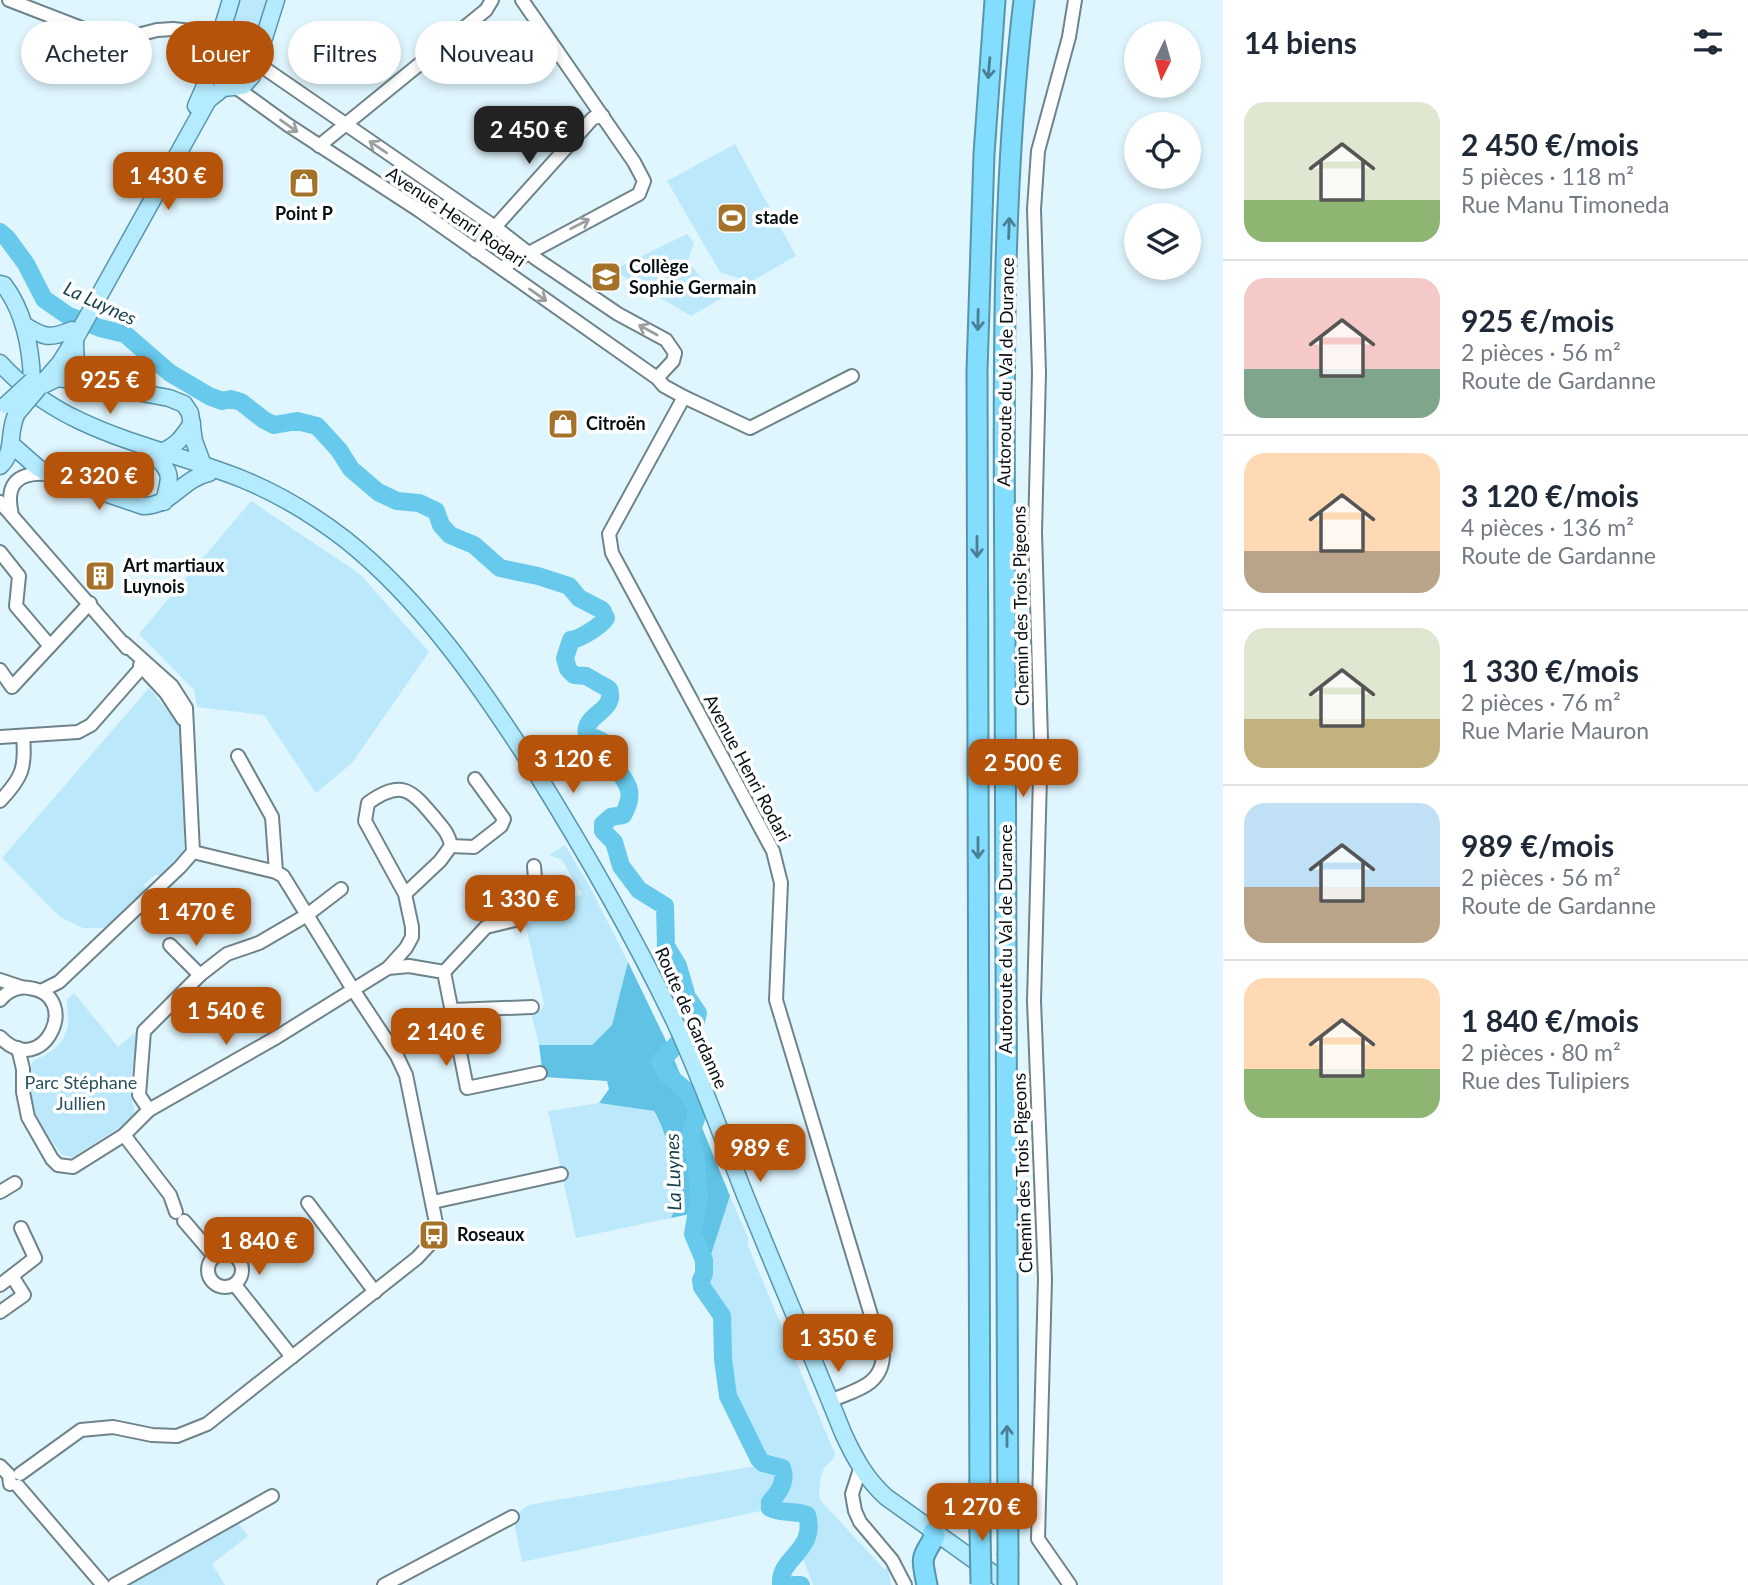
<!DOCTYPE html>
<html lang="fr">
<meta charset="utf-8">
<style>
:root{--surface:#fff;--page:#f2f2f3;--text:#1f2937;--muted:#747a83;--line:#e0e1e3;--accent:#b45309}
body{margin:0;font-family:Lato,sans-serif;background:var(--page);color:var(--text);height:100vh;display:flex;flex-direction:column;font-size:26px;white-space:nowrap}
*{box-sizing:border-box;margin:0}
p{font-size:23px;color:var(--muted)}
.icon{flex:none;width:38px;height:38px;fill:none;stroke:currentColor;stroke-width:2;stroke-linecap:round;stroke-linejoin:round}
.map{position:relative;flex:1;overflow:hidden}
.sheet{display:flex;flex-direction:column;background:var(--surface);width:525px}
.sheet>*{flex:none}
.guide{position:absolute;left:21px;top:21px;width:665px;height:63px;display:flex;gap:14px}
.needle{width:46px;rotate:185deg}
.tools{position:absolute;left:1124px;top:21px;display:grid;gap:14px}
.tools a{display:grid;place-items:center;width:77px;height:77px;border-radius:50%;background:var(--surface);box-shadow:0 4px 10px #0003;font-size:35px}
.price{position:absolute;translate:-50% -60px;padding:0 16px;border-radius:14px;background:var(--accent);color:#fff;font-size:23px;line-height:46px;filter:drop-shadow(0 2px 4px #0008)}
.price::after{content:'';position:absolute;left:50%;top:42px;width:21px;height:16px;margin-left:-10px;background:inherit;clip-path:polygon(0 0,100% 0,50% 100%)}
.price.active{background:#222;color:#fff}
ul{padding:0;list-style:none}
li{display:flex;align-items:center;gap:21px;height:175px;padding:0 21px}
li+li{border-top:2px solid var(--line)}
li span{display:grid;place-items:center;flex:none;width:196px;height:140px;border-radius:21px;color:#555}
li>.icon{margin-inline-start:auto}
span .icon{width:84px;height:84px;fill:#fffc;stroke-width:1}
li b{font-size:30px}
h2{display:flex;justify-content:space-between;align-items:center;height:84px;padding:0 21px;font-size:30px}
.pill{padding:0 24px;border-radius:32px;background:var(--surface);box-shadow:0 4px 10px #0003;font-size:24px;line-height:63px}
.pill.active{background:var(--accent);color:#fff}
main{display:flex;flex:1;min-height:0}
.map>svg:first-child{display:block}
.green{fill:#bbe9fb}
.forest{fill:#60c2e4}
.lines{fill:none;stroke-linecap:round;stroke-linejoin:round}
.river{stroke:#67c9eb;stroke-width:18}
.minor-casing{stroke:#6f838b;stroke-width:16}
.major-casing{stroke:#5795ab;stroke-width:19}
.highway-casing{stroke:#5795ab;stroke-width:23}
.minor{stroke:#fff;stroke-width:12}
.major{stroke:#b4ebfe;stroke-width:16}
.highway{stroke:#82ddfe;stroke-width:19}
.major-bridge-casing{stroke:#5795ab;stroke-width:19;stroke-linecap:butt}
.highway-bridge-casing{stroke:#5795ab;stroke-width:23;stroke-linecap:butt}
.major-bridge{stroke:#b4ebfe;stroke-width:16}
.highway-bridge{stroke:#82ddfe;stroke-width:19}
.oneway{stroke:#4b8094}
.oneway2{stroke:#9c9fa0}
.labels{text-anchor:middle;stroke-width:7;stroke-linejoin:round;paint-order:stroke}
.poi-label{font-size:18px;font-weight:bold;fill:#080f12;stroke:#fff;text-anchor:start}
.street-label{font-size:18px;fill:#080f12;stroke:#fff}
.park-label{font-size:18px;fill:#285261;stroke:#fff}
.water-label{font-size:19px;font-style:italic;fill:#174351;stroke:#fff}
</style>
<main>
<div class="map">
<svg width="1223" height="1585" viewBox="0 0 1223 1585">
<rect width="100%" height="100%" fill="#e0f6ff"/>
<g class="green">
<path d="M238,0H269L247,76L237,81L227,75C222,63 233,14 238,0Z"/>
<path d="M735,144L796,256L750,282L720,272L667,181Z"/>
<path d="M687,234L694,242L688,260C704,287 714,285 743,286L691,316L613,270Z"/>
<path d="M251,501L360,574L429,652L352,763L316,793L264,715L197,707L194,690L139,634Z"/>
<path d="M149,688L181,727L185,814L184,853L160,877L157,874L143,885L147,890L105,928H83L60,917L2,858Z"/>
<path d="M565,845L590,887L628,962L612,1025L592,1045H539L531,1012L540,1011L544,1004L525,923L535,921L582,894L562,860L549,855Z"/>
<path d="M74,993L118,1047L138,1030C136,1051 130,1074 131,1094C131,1106 139,1109 131,1120L73,1157L62,1155C42,1128 20,1097 33,1061C53,1052 68,1043 68,1018C68,1012 66,1007 67,1000Z"/>
<path d="M599,1103L653,1111C672,1142 672,1176 674,1211L671,1218L576,1238L548,1111Z"/>
<path d="M730,1196L748,1238V1246L835,1454L833,1459L825,1467L821,1476L819,1494L821,1501L884,1569L888,1568L891,1585H813L803,1559C813,1545 817,1532 814,1516L802,1509H775L772,1505L782,1492L786,1469L784,1466L762,1458L732,1397L723,1348V1315L703,1280Z"/>
<path d="M762,1465L782,1471L780,1488L768,1503L770,1509L522,1562L514,1521L515,1516L528,1505Z"/>
<path d="M234,1521L238,1523L248,1536L212,1564L225,1585H121Z"/>
</g>
<path class="forest" d="M628,962L669,1047L730,1196L706,1270L701,1275L702,1257L693,1239L695,1213L671,1218L674,1211C672,1176 672,1142 654,1111L599,1103L609,1089L607,1081L543,1077L539,1045H592L612,1025Z"/>
<g class="lines">
<g class="river">
<path d="M0,232L7,238L26,264L44,299L67,315L100,328L125,334L170,373L209,396L222,401L231,399L241,402L264,420L274,425L297,421L317,426L339,450L351,469L378,492L397,501L419,503L436,511L441,525L450,535L474,545L500,568L538,576L569,586L579,598L602,610L606,618C601,626 580,639 571,640L565,658L568,669L574,675L586,676L609,689C617,712 582,714 587,735C591,737 599,739 603,742C607,746 608,753 610,758C622,780 639,787 623,815L611,817L603,824V831L614,842L621,866L639,890L665,906L666,946L678,966L687,997L698,1013L695,1025L660,1062L668,1075L688,1092L696,1108V1119L690,1135L696,1160L699,1199L693,1234L704,1260V1274L701,1280L702,1287L722,1316L723,1359L728,1396L759,1459L763,1463L782,1468C787,1481 779,1493 770,1502V1508C782,1514 795,1510 807,1515C817,1551 779,1557 781,1584L784,1585"/>
<path d="M794,1585H801"/>
</g>
<g class="minor-casing">
<g id="minor">
<path d="M9,0L97,34L113,38L130,37L157,30L173,29L192,31L218,41"/>
<path d="M258,61L267,70L495,227L535,258L618,314L666,340L675,353L673,361L657,378"/>
<path d="M234,86L288,125L420,211L657,378L664,386L684,397"/>
<path d="M319,146L486,10L492,0"/>
<path d="M476,251L495,227L593,118L603,116"/>
<path d="M501,268L639,194L644,181L634,162L522,0"/>
<path d="M0,502L127,648"/>
<path d="M12,515C5,485 16,472 47,474"/>
<path d="M0,552L19,576L16,606L50,646"/>
<path d="M140,665L166,693L183,719"/>
<path d="M0,670L12,687L90,603"/>
<path d="M0,737L78,732L91,725L142,667"/>
<path d="M238,756L272,817L276,872"/>
<path d="M0,801C22,778 26,768 23,736"/>
<path d="M451,846L474,847L501,826L504,819L475,779"/>
<path d="M170,945L200,975"/>
<path d="M388,968L406,948L412,937V927L405,894L365,821L368,803C402,779 411,790 434,817C442,827 449,833 451,846L440,861L405,894"/>
<path d="M444,972L486,927L519,919L535,878L534,866"/>
<path d="M0,980L21,987"/>
<path d="M41,991L59,982L180,867L193,852L186,708L172,686L124,643"/>
<path d="M0,1000C7,991 18,986 29,988C84,995 43,1082 0,1037"/>
<path d="M452,1010L532,1007"/>
<path d="M18,1048L23,1069V1092L28,1117L52,1159L58,1165L73,1167L124,1135L149,1110L277,1037L388,968L409,966L444,972L467,1088L540,1073"/>
<path d="M149,1110L139,1095L144,1031L200,975L227,954L259,943L307,915L341,889"/>
<path d="M124,1135L170,1195L176,1212"/>
<path d="M0,1192L15,1183"/>
<path d="M433,1202L561,1174"/>
<path d="M308,1203L375,1292"/>
<path d="M184,1221L214,1256"/>
<circle cx="225" cy="1270" r="17"/>
<path d="M0,1285L35,1258L21,1228"/>
<path d="M235,1285L292,1357"/>
<path d="M0,1312L24,1295L12,1276"/>
<path d="M830,1401C855,1390 882,1386 883,1355L776,1000L781,883L773,851L612,553L609,534L684,397L750,428L852,376"/>
<path d="M0,1466L9,1475L10,1484"/>
<path d="M861,1466L852,1494L855,1511L860,1522L892,1560L905,1585"/>
<path d="M20,1474L81,1430L113,1427L152,1435L177,1436L207,1424L417,1258L430,1244L436,1223L406,1075L397,1056L354,991L283,876L276,872L193,852"/>
<path d="M18,1486L103,1585"/>
<path d="M114,1585L272,1496"/>
<path d="M384,1585L512,1517"/>
<path d="M1070,1585L1038,1539L1045,1279L1034,1001L1041,740L1035,532L1039,373L1034,209L1038,151L1069,37L1075,0"/>
</g>
</g>
<g class="major-casing">
<g id="major">
<path d="M196,106L204,88L231,0"/>
<path d="M0,284L4,285C25,313 31,347 32,381"/>
<path d="M24,325C45,338 49,339 72,330"/>
<path d="M75,339C75,361 75,368 91,383"/>
<path d="M0,363C64,434 157,445 242,479C279,494 315,516 346,540C422,601 480,685 532,766C585,851 632,932 675,1022C701,1078 722,1137 745,1195C777,1274 811,1353 843,1433C854,1457 866,1479 886,1497L1009,1585"/>
<path d="M41,386L58,378L72,380L169,398L184,404L190,413L194,441L203,465"/>
<path d="M39,387L60,363L75,339L208,100L223,88L243,86L252,76L276,0"/>
<path d="M12,445L37,467L49,474L143,506C172,506 181,479 209,473"/>
<path d="M160,452C176,447 183,437 192,423"/>
<path d="M157,458C174,474 169,480 164,502"/>
<path d="M0,466C16,451 7,432 17,413"/>
</g>
</g>
<g class="highway-casing">
<g id="highway">
<path d="M980,1531L977,371L984,154L995,0"/>
<path d="M1008,1553C1007,1254 1006,954 1005,655C1005,437 998,217 1024,0"/>
<path d="M927,1585C921,1556 921,1560 935,1536L933,1532"/>
</g>
</g>
<use href="#minor" class="minor"/>
<use href="#major" class="major"/>
<use href="#highway" class="highway"/>
<g class="major-bridge-casing">
<g id="major-bridge">
<path d="M6,405L32,381"/>
<path d="M17,413L39,387"/>
</g>
</g>
<g class="highway-bridge-casing">
<g id="highway-bridge">
<path d="M980,1531L981,1584"/>
<path d="M1008,1553V1585"/>
</g>
</g>
<use href="#major-bridge" class="major-bridge"/>
<use href="#highway-bridge" class="highway-bridge"/>
</g>
<defs><path id="oneway-shaft" d="M-6 0H5M1.5-3L5.5 0L1.5 3" fill="none" stroke-width="1.6" stroke-linecap="round" stroke-linejoin="round" transform="scale(1.75)"/></defs>
<g class="oneway">
<use href="#oneway-shaft" transform="translate(989 68) rotate(95)"/>
<use href="#oneway-shaft" transform="translate(1009 228) rotate(-88)"/>
<use href="#oneway-shaft" transform="translate(978 320) rotate(91)"/>
<use href="#oneway-shaft" transform="translate(977 547) rotate(90)"/>
<use href="#oneway-shaft" transform="translate(978 848) rotate(90)"/>
<use href="#oneway-shaft" transform="translate(1007 1436) rotate(-90)"/>
</g>
<g class="oneway2">
<use href="#oneway-shaft" transform="translate(289 126) rotate(35)"/>
<use href="#oneway-shaft" transform="translate(378 147) rotate(-146)"/>
<use href="#oneway-shaft" transform="translate(580 224) rotate(-27)"/>
<use href="#oneway-shaft" transform="translate(538 295) rotate(35)"/>
<use href="#oneway-shaft" transform="translate(648 330) rotate(-151)"/>
</g>
<defs>
<g id="shop-square" transform="scale(1.575)"><rect x="-9" y="-9" width="18" height="18" rx="4" fill="#a47329" stroke="#fff"/><path d="M-5-2.5h2.3a2.7 3.5 0 0 1 5.4 0H5L5.5 6h-11ZM-1.5-2.5h3a1.5 2.3 0 0 0-3 0Z" fill="#fff"/></g>
<g id="stadium-square" transform="scale(1.575)"><rect x="-9" y="-9" width="18" height="18" rx="4" fill="#a47329" stroke="#fff"/><path d="M0-5a6.5 5 0 1 0 0 10a6.5 5 0 1 0 0-10ZM-3.5-1.8h7v3.6h-7Z" fill="#fff"/></g>
<g id="school-square" transform="scale(1.575)"><rect x="-9" y="-9" width="18" height="18" rx="4" fill="#a47329" stroke="#fff"/><path d="M0-5L7-2L0 1L-7-2ZM-4 1L0 2.5L4 1V4Q0 6-4 4Z" fill="#fff"/></g>
<g id="building-square" transform="scale(1.575)"><rect x="-9" y="-9" width="18" height="18" rx="4" fill="#a47329" stroke="#fff"/><path d="M-4-6H4V6H1V3H-1V6H-4ZM-2.5-4.3h1.7v1.8h-1.7ZM.8-4.3h1.7v1.8H.8ZM-2.5-1h1.7V.8h-1.7ZM.8-1h1.7V.8H.8Z" fill="#fff"/></g>
<g id="bus-square" transform="scale(1.575)"><rect x="-9" y="-9" width="18" height="18" rx="4" fill="#a47329" stroke="#fff"/><path d="M-5-6H5V4H4V6H2V4H-2V6H-4V4H-5ZM-3.5-4V0h7V-4ZM-3.5 1.2v1.5H-2V1.2ZM2 1.2v1.5H3.5V1.2Z" fill="#fff"/></g>
</defs>
<g fill-rule="evenodd">
<use href="#shop-square" x="304" y="183"/>
<use href="#stadium-square" x="732" y="218"/>
<use href="#school-square" x="606" y="277"/>
<use href="#shop-square" x="563" y="424"/>
<use href="#building-square" x="100" y="576"/>
<use href="#bus-square" x="434" y="1235"/>
</g>
<g class="labels">
<g class="poi-label">
<text x="304" y="220" text-anchor="middle">Point P</text>
<text x="755" y="224">stade</text>
<text x="629" y="273">Collège<tspan x="629" dy="21">Sophie Germain</tspan></text>
<text x="586" y="430">Citroën</text>
<text x="123" y="572">Art martiaux<tspan x="123" dy="21">Luynois</tspan></text>
<text x="457" y="1241">Roseaux</text>
</g>
<g class="street-label">
<text transform="translate(456 217) rotate(34)" y="6">Avenue Henri Rodari</text>
<text transform="translate(1006 372) rotate(-89)" y="6">Autoroute du Val de Durance</text>
<text transform="translate(1021 606) rotate(-91)" y="6">Chemin des Trois Pigeons</text>
<text transform="translate(747 768) rotate(62)" y="6">Avenue Henri Rodari</text>
<text transform="translate(1006 939) rotate(-90)" y="6">Autoroute du Val de Durance</text>
<text transform="translate(691 1018) rotate(66)" y="6">Route de Gardanne</text>
<text transform="translate(1023 1173) rotate(-92)" y="6">Chemin des Trois Pigeons</text>
</g>
<g class="park-label">
<text x="81" y="1089">Parc Stéphane<tspan x="81" dy="21">Jullien</tspan></text>
</g>
<g class="water-label">
<text transform="translate(100 303) rotate(25)" y="7">La Luynes</text>
<text transform="translate(673 1172) rotate(-92)" y="7">La Luynes</text>
</g>
</g>
</svg>
<div class="tools">
<a><svg class="needle" viewBox="-14 -14 28 28"><path d="M0-13l5 13h-10z" fill="#e53935"/><path d="M0 13l5-13h-10z" fill="#747a83"/></svg></a>
<a><svg class="icon" aria-label="locate" viewBox="0 0 24 24"><circle cx="12" cy="12" r="6"/><path d="M12 2v4M12 18v4M2 12h4M18 12h4"/></svg></a>
<a><svg class="icon" aria-label="layers" viewBox="0 0 24 24"><path d="M12 4l9 5-9 5-9-5zM3 14l9 5 9-5"/></svg></a>
</div>
<b class="price active" style="left:529px;top:166px">2 450 €</b>
<b class="price" style="left:168px;top:212px">1 430 €</b>
<b class="price" style="left:110px;top:416px">925 €</b>
<b class="price" style="left:99px;top:512px">2 320 €</b>
<b class="price" style="left:573px;top:795px">3 120 €</b>
<b class="price" style="left:1023px;top:799px">2 500 €</b>
<b class="price" style="left:520px;top:935px">1 330 €</b>
<b class="price" style="left:196px;top:948px">1 470 €</b>
<b class="price" style="left:226px;top:1047px">1 540 €</b>
<b class="price" style="left:446px;top:1068px">2 140 €</b>
<b class="price" style="left:760px;top:1184px">989 €</b>
<b class="price" style="left:259px;top:1277px">1 840 €</b>
<b class="price" style="left:838px;top:1374px">1 350 €</b>
<b class="price" style="left:982px;top:1543px">1 270 €</b>
<div class="guide">
<a class="pill">Acheter</a>
<a class="pill active">Louer</a>
<a class="pill">Filtres</a>
<a class="pill">Nouveau</a>
</div>
</div>
<section class="sheet">
<h2>14 biens<svg class="icon" aria-label="filters" viewBox="0 0 24 24"><path d="M4 7h16M4 17h16"/><circle cx="9" cy="7" r="2"/><circle cx="15" cy="17" r="2"/></svg></h2>
<ul>
<li><span style="background:linear-gradient(#dfe7d0 70%,#8fb573 0)"><svg class="icon" aria-label="home" viewBox="0 0 24 24"><path d="M3 11l9-7 9 7M6 9v11h12V9"/></svg></span><div><b>2 450 €/mois</b><p>5 pièces · 118 m²</p><p>Rue Manu Timoneda</p></div></li>
<li><span style="background:linear-gradient(#f6c9c9 65%,#7fa58c 0)"><svg class="icon" aria-label="home" viewBox="0 0 24 24"><path d="M3 11l9-7 9 7M6 9v11h12V9"/></svg></span><div><b>925 €/mois</b><p>2 pièces · 56 m²</p><p>Route de Gardanne</p></div></li>
<li><span style="background:linear-gradient(#ffd9b3 70%,#b9a48a 0)"><svg class="icon" aria-label="home" viewBox="0 0 24 24"><path d="M3 11l9-7 9 7M6 9v11h12V9"/></svg></span><div><b>3 120 €/mois</b><p>4 pièces · 136 m²</p><p>Route de Gardanne</p></div></li>
<li><span style="background:linear-gradient(#dfe7d0 65%,#c2b280 0)"><svg class="icon" aria-label="home" viewBox="0 0 24 24"><path d="M3 11l9-7 9 7M6 9v11h12V9"/></svg></span><div><b>1 330 €/mois</b><p>2 pièces · 76 m²</p><p>Rue Marie Mauron</p></div></li>
<li><span style="background:linear-gradient(#bfe0f5 60%,#b9a48a 0)"><svg class="icon" aria-label="home" viewBox="0 0 24 24"><path d="M3 11l9-7 9 7M6 9v11h12V9"/></svg></span><div><b>989 €/mois</b><p>2 pièces · 56 m²</p><p>Route de Gardanne</p></div></li>
<li><span style="background:linear-gradient(#ffd9b3 65%,#8fb573 0)"><svg class="icon" aria-label="home" viewBox="0 0 24 24"><path d="M3 11l9-7 9 7M6 9v11h12V9"/></svg></span><div><b>1 840 €/mois</b><p>2 pièces · 80 m²</p><p>Rue des Tulipiers</p></div></li>
</ul>
</section>
</main>
